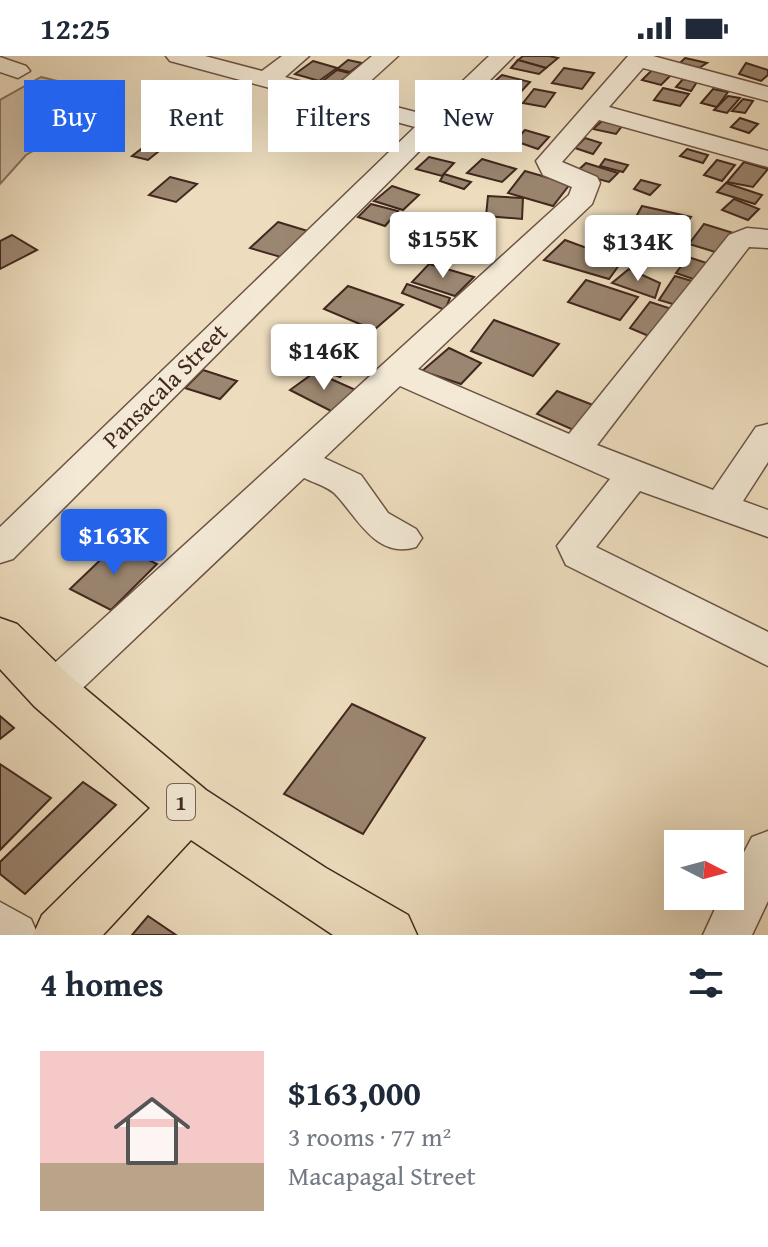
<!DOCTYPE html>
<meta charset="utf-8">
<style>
:root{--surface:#fff;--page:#f6f6f7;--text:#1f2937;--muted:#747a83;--accent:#2563eb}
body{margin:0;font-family:"Gentium Book Plus",serif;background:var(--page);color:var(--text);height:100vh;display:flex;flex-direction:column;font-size:30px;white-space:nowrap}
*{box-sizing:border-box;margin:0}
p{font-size:26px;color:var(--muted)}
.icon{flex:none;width:44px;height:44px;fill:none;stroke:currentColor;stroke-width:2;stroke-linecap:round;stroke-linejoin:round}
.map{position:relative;height:879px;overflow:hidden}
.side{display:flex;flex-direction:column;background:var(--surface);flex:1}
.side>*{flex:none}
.guide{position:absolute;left:24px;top:24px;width:720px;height:72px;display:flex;gap:16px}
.needle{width:52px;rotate:96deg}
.tools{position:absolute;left:664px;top:774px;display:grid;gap:16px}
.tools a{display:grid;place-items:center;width:80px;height:80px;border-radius:0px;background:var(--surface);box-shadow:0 8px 32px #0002;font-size:40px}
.price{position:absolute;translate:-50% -68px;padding:0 18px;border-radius:8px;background:#fff;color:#222;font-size:26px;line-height:52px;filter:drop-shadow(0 2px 4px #0008)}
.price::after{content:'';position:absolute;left:50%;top:48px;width:24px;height:18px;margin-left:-12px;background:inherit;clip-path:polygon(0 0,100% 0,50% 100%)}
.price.selected{background:var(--accent);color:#fff}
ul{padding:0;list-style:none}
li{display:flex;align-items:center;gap:24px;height:200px;padding:0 40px}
li span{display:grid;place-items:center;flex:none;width:224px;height:160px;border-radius:0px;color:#555}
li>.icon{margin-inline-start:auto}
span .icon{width:96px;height:96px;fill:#fffc;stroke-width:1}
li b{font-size:34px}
h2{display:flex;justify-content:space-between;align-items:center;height:96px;padding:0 40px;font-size:34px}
.chip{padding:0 28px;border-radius:0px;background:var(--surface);box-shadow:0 8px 32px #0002;font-size:28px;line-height:72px}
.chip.selected{background:var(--accent);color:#fff}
.status{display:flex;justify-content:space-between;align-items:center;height:56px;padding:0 40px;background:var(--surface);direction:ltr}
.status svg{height:22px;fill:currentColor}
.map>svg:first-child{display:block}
.green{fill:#d0bea3;stroke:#897260;stroke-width:2}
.building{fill:#9b8671;stroke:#42271e;stroke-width:2}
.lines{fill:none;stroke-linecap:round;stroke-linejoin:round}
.minor-casing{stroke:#6d5446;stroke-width:3}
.major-casing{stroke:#42271e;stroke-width:3}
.minor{fill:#f3e9d5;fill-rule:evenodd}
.major{fill:#edddbe;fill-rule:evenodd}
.labels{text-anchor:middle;stroke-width:6;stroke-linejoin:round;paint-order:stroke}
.shield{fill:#f3e9d5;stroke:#776155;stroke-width:2}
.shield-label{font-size:22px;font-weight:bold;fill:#42271e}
.street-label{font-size:24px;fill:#42271e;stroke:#f3e9d5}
</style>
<div class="status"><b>12:25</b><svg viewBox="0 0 49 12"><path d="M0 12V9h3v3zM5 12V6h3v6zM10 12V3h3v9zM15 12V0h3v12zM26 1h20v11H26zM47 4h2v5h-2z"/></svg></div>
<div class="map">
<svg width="768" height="879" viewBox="0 0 768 879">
<rect width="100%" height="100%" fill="#edddbe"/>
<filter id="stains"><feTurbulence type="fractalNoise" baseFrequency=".0025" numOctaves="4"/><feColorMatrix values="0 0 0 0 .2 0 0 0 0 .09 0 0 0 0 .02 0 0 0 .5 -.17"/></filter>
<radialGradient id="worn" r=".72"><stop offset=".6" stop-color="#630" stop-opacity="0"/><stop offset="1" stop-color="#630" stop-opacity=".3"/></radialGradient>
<path class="green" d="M41,21L70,28L54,50L86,65L26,99L0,128V44Z"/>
<g class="building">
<path d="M523,0H549L558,2L546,12L518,4Z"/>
<path d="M685,2L707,7L699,12L680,7Z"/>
<path d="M348,4L362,7L350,16L337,13Z"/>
<path d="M518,4L546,12L539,18L511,12Z"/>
<path d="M313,5L337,12L319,25L295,18Z"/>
<path d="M746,7L768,14V19L761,25L739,18Z"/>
<path d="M564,12L594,17L582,33L552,27Z"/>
<path d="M337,14L361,20L344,33L320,27Z"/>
<path d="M652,14L671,19L661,29L642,24Z"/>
<path d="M502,19L530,26L519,38L488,31Z"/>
<path d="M683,23L697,26L691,35L676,31Z"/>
<path d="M663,32L689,38L680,50L654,44Z"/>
<path d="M534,33L555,37L545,51L523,47Z"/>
<path d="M713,33L728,36L717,51L701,47Z"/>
<path d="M219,35L233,39L181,76L167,72Z"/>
<path d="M728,40L740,42L727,57L714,54Z"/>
<path d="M743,43L753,45L745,57L732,55Z"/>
<path d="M740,62L758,68L749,77L731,71Z"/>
<path d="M602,65L622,70L616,78L593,73Z"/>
<path d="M525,74L549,81L538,93L515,85Z"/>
<path d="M159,79L174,83L148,104L132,100Z"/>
<path d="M440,80L465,86L457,94L432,88Z"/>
<path d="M484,80L505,86L496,95L475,89Z"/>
<path d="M585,82L601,87L593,98L575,92Z"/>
<path d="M687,93L708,99L703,107L680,100Z"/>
<path d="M429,101L454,107L442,120L416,113Z"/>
<path d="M482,103L516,113L502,126L467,117Z"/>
<path d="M605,103L628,109L623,116L600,110Z"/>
<path d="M717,104L735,109L722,125L704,119Z"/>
<path d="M744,106L768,113L753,131L727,126Z"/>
<path d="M586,107L618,117L609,126L575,117Z"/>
<path d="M525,115L570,128L553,150L508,137Z"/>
<path d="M444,118L471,126L464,133L440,125Z"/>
<path d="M170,121L197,128L176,146L149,139Z"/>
<path d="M641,124L660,129L650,139L634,133Z"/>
<path d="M726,127L762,139L755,148L717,136Z"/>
<path d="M392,130L419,139L403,154L374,145Z"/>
<path d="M488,140L523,142L522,163L486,160Z"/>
<path d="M734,143L759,153L748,164L722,154Z"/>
<path d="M371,148L398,155L385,170L358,161Z"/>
<path d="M642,150L691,161L676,185L631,170Z"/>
<path d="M597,164L624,171L616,185L587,178Z"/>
<path d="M278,166L311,176L284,202L250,192Z"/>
<path d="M704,168L740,179L725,199L689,188Z"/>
<path d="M12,179L37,194L0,213V185Z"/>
<path d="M565,184L622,205L609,223L544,204Z"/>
<path d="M688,201L713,209L702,226L676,217Z"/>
<path d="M429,208L440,211L474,221L455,240L412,226Z"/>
<path d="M629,213L660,227L655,242L612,227Z"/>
<path d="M675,220L702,228L683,251L659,244Z"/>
<path d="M586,224L638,241L620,264L568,246Z"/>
<path d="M407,228L450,242L445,254L402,237Z"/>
<path d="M348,230L403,249L374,274L324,253Z"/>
<path d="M650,246L678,255L658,284L630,272Z"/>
<path d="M494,264L559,288L533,320L471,295Z"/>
<path d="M310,275L365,297L340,321L284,299Z"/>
<path d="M449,292L481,307L461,328L422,315Z"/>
<path d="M203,314L237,325L220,343L185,332Z"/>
<path d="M315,316L358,335L333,356L290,334Z"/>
<path d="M557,335L598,351L576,375L537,358Z"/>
<path d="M117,488L157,508L111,554L70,533Z"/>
<path d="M352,648L425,682L363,778L284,738Z"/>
<path d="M0,660L14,672L0,683Z"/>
<path d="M0,708L51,742L0,794Z"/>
<path d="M83,726L116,749L25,838L0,818V806Z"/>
<path d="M148,860L176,879H132Z"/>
</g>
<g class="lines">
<g class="minor-casing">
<g id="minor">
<path d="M166,0H205L262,15L282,0H309L285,21L331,34L372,0H398L354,40L427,59L489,0H514L13,503L0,507V471L415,71L170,5Z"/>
<path d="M628,0H653L768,31V45L643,12L609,51L768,95V111L599,64L562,106L597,121L600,127L592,148L418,313L569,378L729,179L747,172L768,174V192L749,191L597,389L713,434L756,371L768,368V406L743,445L768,454V481L640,435L596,491L768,576V610L566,509L557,490L610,423L400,330L324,402L361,419L388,457L416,473L422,482L416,491C377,503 359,464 337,440C330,431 314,427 304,422L67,647L52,652L37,647L31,635L37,623L569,139L572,131L543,119L536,105Z"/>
<path d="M0,1L26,10L30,15L18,22L0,16Z"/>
<path d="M768,775V845L752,879H703L721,840H730V823L752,781Z"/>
<path d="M0,846L31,863L38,879H0Z"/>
</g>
</g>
<g class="major-casing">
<path id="major" d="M0,562L17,568L70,620L206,734L326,812L408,859L417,879H333L191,784L103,879H33L42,859L150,752L34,650L0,613Z"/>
</g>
<use href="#minor" class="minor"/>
<use href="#major" class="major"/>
</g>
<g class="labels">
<rect class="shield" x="167" y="728" width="28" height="36" rx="6"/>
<g class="shield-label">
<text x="181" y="754">1</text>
</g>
<g class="street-label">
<text transform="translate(165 330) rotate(-45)" y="8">Pansacala Street</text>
</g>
</g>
<rect width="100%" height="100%" filter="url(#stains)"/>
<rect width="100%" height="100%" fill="url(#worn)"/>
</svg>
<div class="tools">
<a><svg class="needle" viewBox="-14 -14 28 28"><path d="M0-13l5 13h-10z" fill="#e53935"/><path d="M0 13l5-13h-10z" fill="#747a83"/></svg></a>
</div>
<b class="price" style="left:443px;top:224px">$155K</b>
<b class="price" style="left:638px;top:227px">$134K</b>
<b class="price" style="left:324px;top:336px">$146K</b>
<b class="price selected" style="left:114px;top:521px">$163K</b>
<div class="guide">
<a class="chip selected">Buy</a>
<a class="chip">Rent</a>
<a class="chip">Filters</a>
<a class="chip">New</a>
</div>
</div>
<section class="side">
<h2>4 homes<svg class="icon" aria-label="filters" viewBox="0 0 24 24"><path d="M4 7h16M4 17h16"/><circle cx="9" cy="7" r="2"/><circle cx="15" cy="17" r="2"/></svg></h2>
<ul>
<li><span style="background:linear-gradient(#f6c9c9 70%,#b9a48a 0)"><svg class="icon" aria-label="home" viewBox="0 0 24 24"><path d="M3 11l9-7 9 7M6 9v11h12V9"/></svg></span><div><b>$163,000</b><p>3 rooms · 77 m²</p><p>Macapagal Street</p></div></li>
</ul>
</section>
